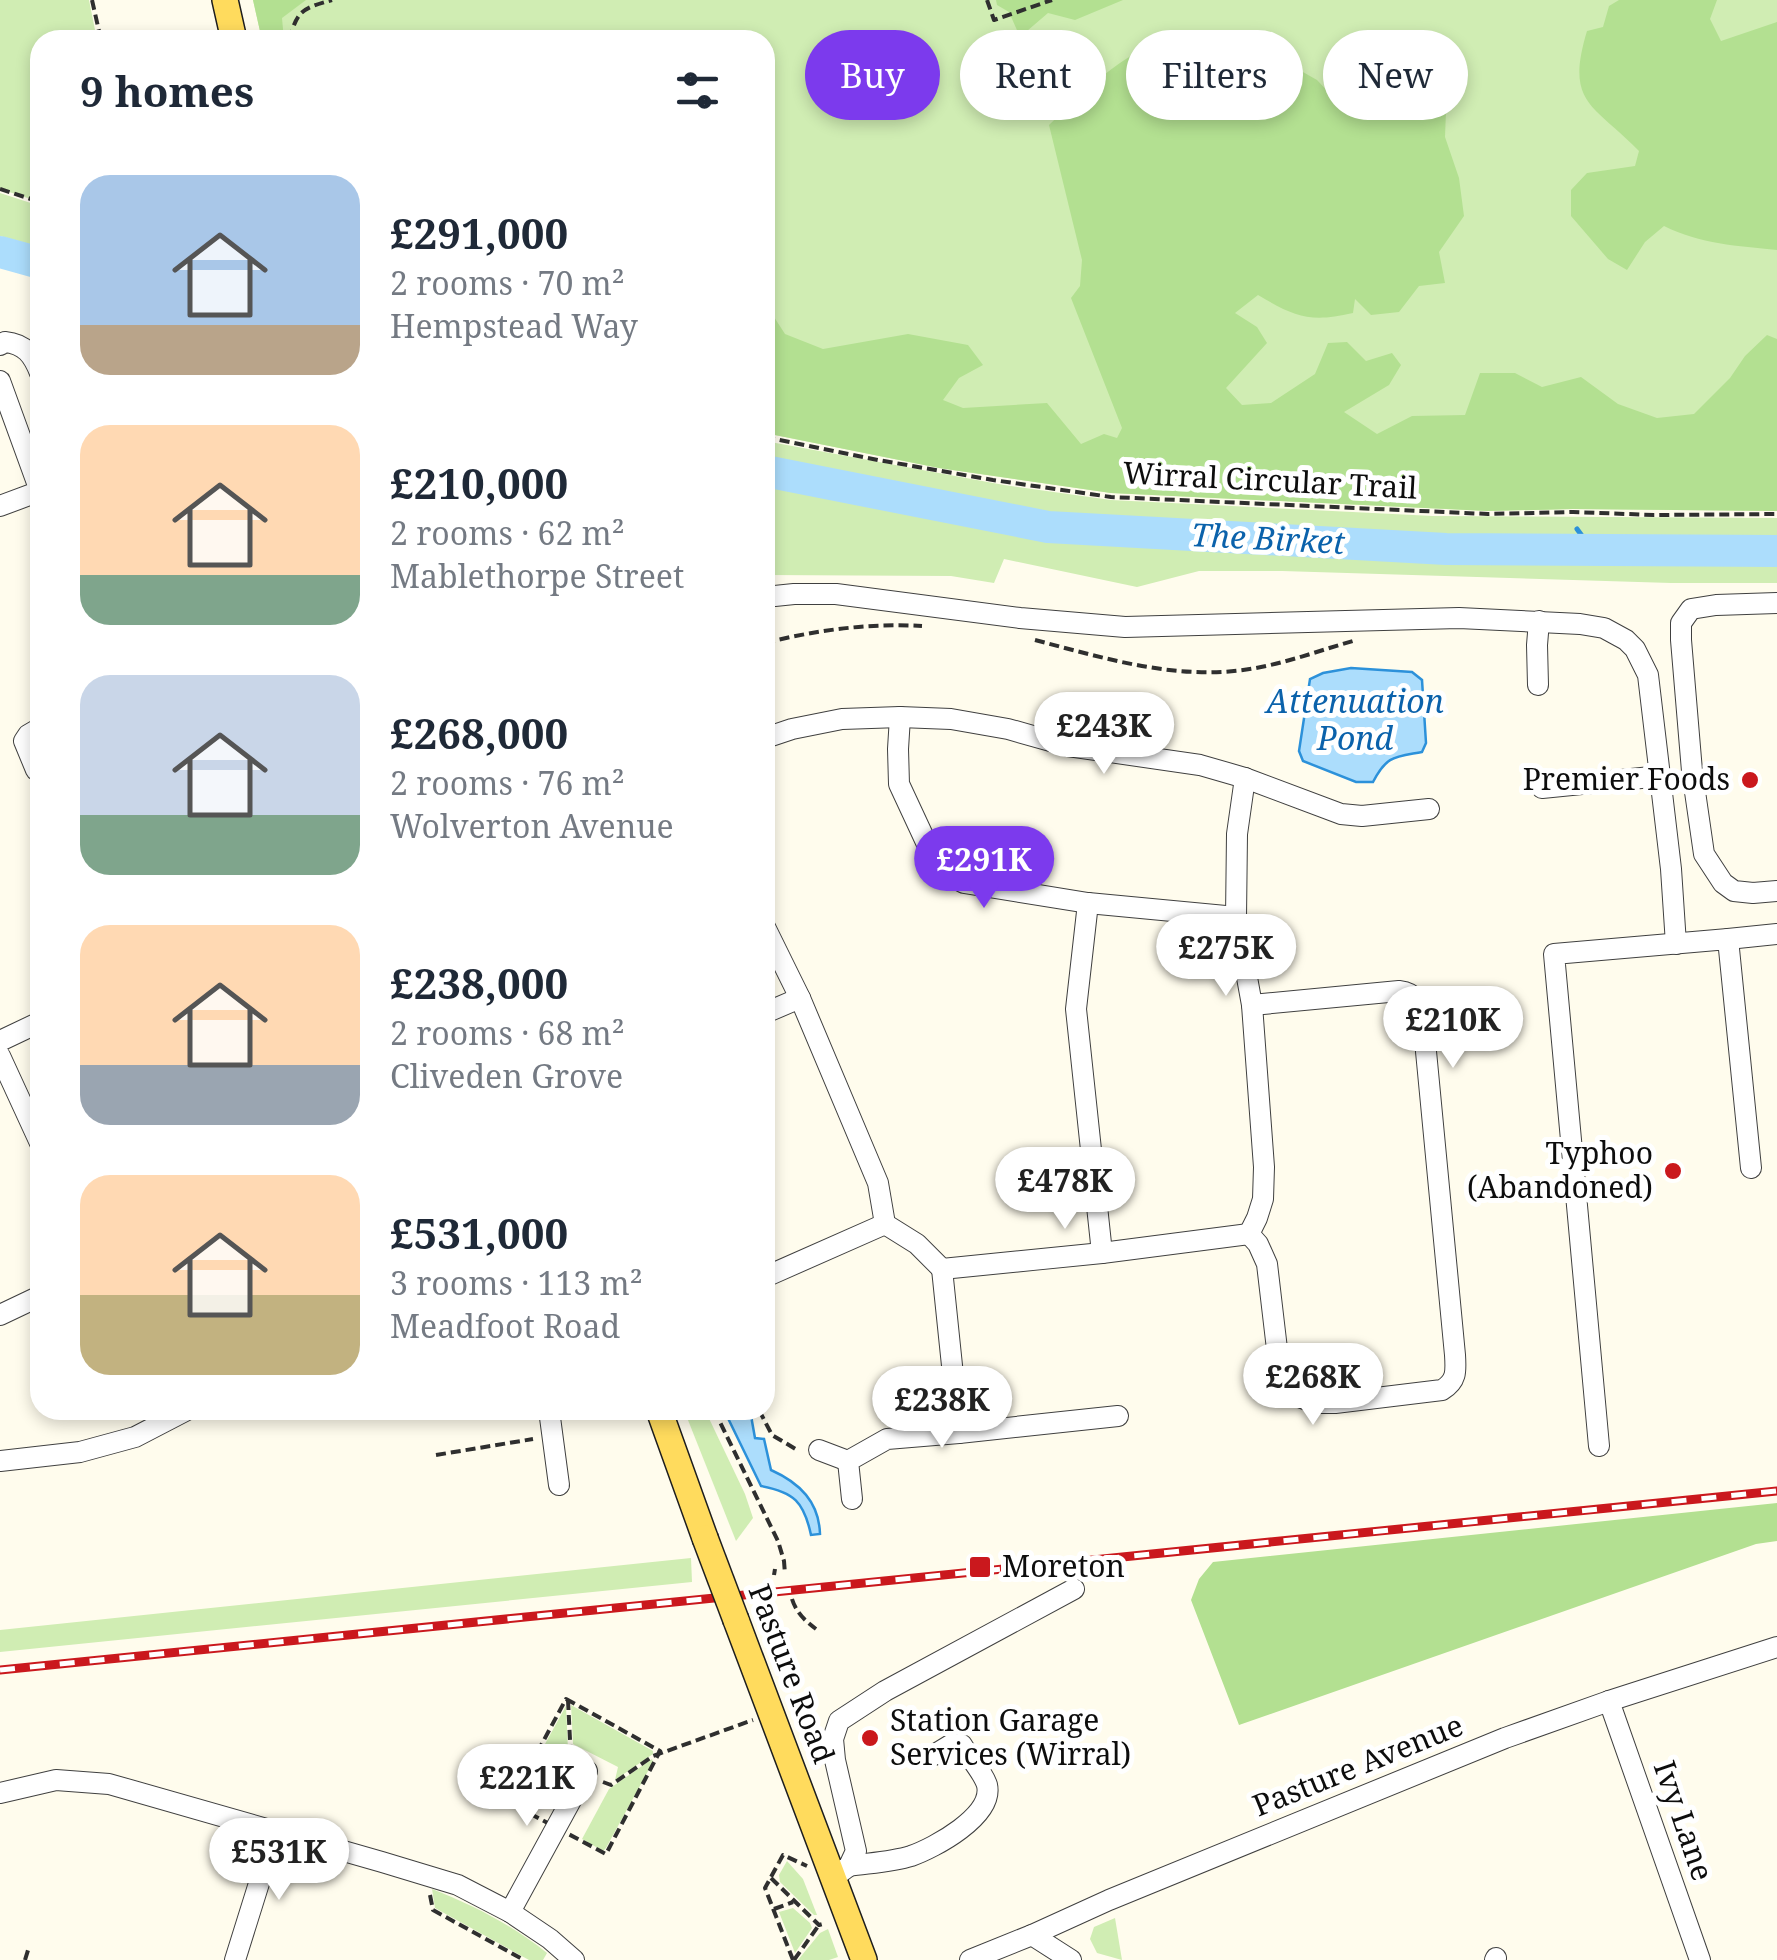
<!DOCTYPE html>
<meta charset="utf-8">
<style>
:root{--surface:#fff;--page:#f2f2f3;--text:#1f2937;--muted:#747a83;--accent:#7c3aed}
body{margin:0;font-family:"Noto Serif",serif;background:var(--page);color:var(--text);height:100vh;display:flex;flex-direction:column;font-size:38px;white-space:nowrap}
*{box-sizing:border-box;margin:0}
p{font-size:32px;color:var(--muted)}
.icon{flex:none;width:55px;height:55px;fill:none;stroke:currentColor;stroke-width:2;stroke-linecap:round;stroke-linejoin:round}
.map{position:relative;flex:1;overflow:hidden}
.panel{position:absolute;left:30px;top:30px;width:745px;height:1390px;display:flex;flex-direction:column;background:var(--surface);border-radius:30px;box-shadow:0 5px 15px #0003}
.panel>*{flex:none}
.top-card{position:absolute;left:805px;top:30px;width:820px;height:90px;display:flex;gap:20px}
.price{position:absolute;translate:-50% -85px;padding:0 22px;border-radius:35px;background:#fff;color:#222;font-size:32px;line-height:65px;filter:drop-shadow(0 2px 5px #0008)}
.price::after{content:'';position:absolute;left:50%;top:60px;width:30px;height:22px;margin-left:-15px;background:inherit;clip-path:polygon(0 0,100% 0,50% 100%)}
.price.selected{background:var(--accent);color:#fff}
ul{padding:0;list-style:none}
li{display:flex;align-items:center;gap:30px;height:250px;padding:0 50px}
li span{display:grid;place-items:center;flex:none;width:280px;height:200px;border-radius:30px;color:#555}
li>.icon{margin-inline-start:auto}
span .icon{width:120px;height:120px;fill:#fffc;stroke-width:1}
li b{font-size:42px}
h2{display:flex;justify-content:space-between;align-items:center;height:120px;padding:0 50px;font-size:42px}
.pill{padding:0 35px;border-radius:45px;background:var(--surface);box-shadow:0 5px 15px #0003;font-size:35px;line-height:90px}
.pill.selected{background:var(--accent);color:#fff}
.map>svg:first-child{display:block}
.green{fill:#d0edb3}
.forest{fill:#b3e091}
.water{fill:#acddfc;stroke:#2c91da;stroke-width:2.5}
.lines{fill:none;stroke-linecap:round;stroke-linejoin:round}
.stream{stroke:#2c91da;stroke-width:5}
.river{stroke:#acddfc;stroke-width:32}
.minor-casing{stroke:#404040;stroke-width:22}
.major-casing{stroke:#1e1e1e;stroke-width:28}
.path{stroke:#2f2f2f;stroke-width:4;stroke-dasharray:10 5;stroke-linecap:butt}
.minor{stroke:#fff;stroke-width:20}
.major{stroke:#ffdb5d;stroke-width:25}
.rail-casing{stroke:#ca181d;stroke-width:9}
.rail{stroke:#fff;stroke-width:5;stroke-dasharray:15;stroke-linecap:butt}
.major-bridge-casing{stroke:#1e1e1e;stroke-width:28;stroke-linecap:butt}
.major-bridge{stroke:#ffdb5d;stroke-width:25}
.poi-dot{fill:#ca181d;stroke:#fff;stroke-width:4}
.labels{text-anchor:middle;stroke-width:10;stroke-linejoin:round;paint-order:stroke}
.street-label{font-size:30px;fill:#0d0d0d;stroke:#fff}
.poi-label{font-size:30px;fill:#0d0d0d;stroke:#fff;text-anchor:end}
.water-label{font-size:32px;font-style:italic;fill:#0b62ab;stroke:#fff}
</style>
<div class="map">
<svg width="1777" height="1960" viewBox="0 0 1777 1960">
<rect width="100%" height="100%" fill="#fffced"/>
<g class="green">
<path d="M0,0H89L97,40H40V202L0,189Z"/>
<path d="M253,0H1777V511L1573,509L1488,511L1111,493L939,468L765,433V40H262Z"/>
<path d="M0,193L40,206V247L0,236Z"/>
<path d="M765,441L1004,485L1111,500L1433,516L1777,518V583H1671L1282,571H1199L1137,587L1004,559L994,583L951,576L765,575Z"/>
<path d="M684,1410H705L745,1494L753,1518L736,1541Z"/>
<path d="M691,1558L692,1582L0,1652V1630Z"/>
<path d="M571,1705L653,1751V1754L615,1780L618,1767L573,1744Z"/>
<path d="M566,1706L568,1750L535,1812L514,1800Z"/>
<path d="M652,1759L653,1762L606,1848L603,1851L582,1839L609,1789Z"/>
<path d="M787,1861L803,1879L817,1915H814L780,1882L779,1875Z"/>
<path d="M432,1889C473,1905 512,1925 547,1953L543,1960H529L435,1908Z"/>
<path d="M793,1908L810,1923L812,1928L795,1953L779,1912Z"/>
<path d="M1115,1918L1122,1960L1097,1953L1090,1939L1094,1927Z"/>
<path d="M828,1929L838,1957L829,1960H798L820,1933Z"/>
</g>
<g class="forest">
<path d="M253,0H306L282,18L284,40H262Z"/>
<path d="M996,0H1123L1075,20L1048,13L1020,37L1009,12L997,5Z"/>
<path d="M1619,0H1717L1710,19L1721,41L1777,22V250C1738,246 1700,244 1664,226L1645,242L1627,270L1608,259L1571,216V190L1587,173L1635,166L1639,151C1593,104 1565,104 1587,31L1603,27L1609,6Z"/>
<path d="M1183,33L1190,42L1235,57L1246,83L1294,67L1317,80L1347,112L1362,78L1374,60L1406,53L1427,58L1447,86L1445,137L1459,178L1464,216L1439,252L1445,283L1419,286L1399,312L1371,315L1355,299L1353,313C1310,323 1295,317 1258,295L1235,313L1257,327L1267,343L1226,388L1242,405L1271,403L1315,374L1328,343L1347,342L1366,361L1392,353L1401,365L1389,385L1344,412L1377,434L1412,416L1465,415L1480,373H1515L1542,387L1581,377L1618,404L1657,418L1694,414L1730,378L1745,356L1767,335L1777,339V511L1573,509L1488,511L1111,493L939,468L765,433V303L785,334L823,349L908,334L968,345L983,365L959,378L943,400L963,408L1047,403L1081,444L1104,434L1117,438L1122,428L1071,298L1080,286L1082,260L1049,125C1086,89 1131,45 1183,33Z"/>
<path d="M1777,1503V1541L1756,1544L1239,1725L1191,1600L1199,1579L1213,1562Z"/>
</g>
<g class="water">
<path d="M1351,668L1412,672L1422,680L1426,743L1422,752C1395,757 1387,755 1373,782H1356L1303,761L1299,751L1310,679L1323,673Z"/>
<path d="M724,1410H750L755,1438L764,1439L771,1470C800,1483 819,1502 820,1534L811,1535C804,1502 794,1492 761,1486Z"/>
</g>
<g class="lines">
<path class="stream" d="M1577,529L1593,551"/>
<g class="river">
<path d="M0,252L40,263"/>
<path d="M765,471L1048,527L1446,549L1777,551"/>
</g>
<g class="minor-casing">
<g id="minor">
<path d="M0,345L5,342C25,344 33,355 40,373"/>
<path d="M0,381L40,491"/>
<path d="M0,506L40,491"/>
<path d="M765,597L794,594H836L1020,618L1125,627L1459,618L1580,624L1604,628L1626,640L1635,649L1648,675L1671,869L1676,944"/>
<path d="M1777,603L1716,605L1691,609L1681,623V640L1692,771L1704,854L1723,883L1734,891L1753,893L1777,891"/>
<path d="M1538,685L1537,645L1539,621"/>
<path d="M900,717L898,749L899,784L939,870L964,883L1088,903L1236,917"/>
<path d="M765,738L792,729L842,719L900,717L951,719L1008,729L1068,746L1200,765L1245,778L1341,814L1362,816L1429,809"/>
<path d="M36,770L24,741L28,735L40,728"/>
<path d="M1245,778L1237,834L1236,917L1252,1005L1264,1167L1263,1199L1257,1218L1249,1234"/>
<path d="M1542,788L1661,776"/>
<path d="M1088,903L1076,1009L1102,1253"/>
<path d="M765,927L800,998L878,1183L885,1224L917,1244L942,1269L1102,1253L1249,1234"/>
<path d="M1728,939L1777,934"/>
<path d="M765,1013L800,998"/>
<path d="M0,1041L40,1022"/>
<path d="M0,1056L40,1143"/>
<path d="M1249,1234L1258,1244L1267,1264L1279,1366L1299,1397L1315,1403H1335L1442,1390C1457,1381 1456,1371 1455,1355L1423,1020C1421,1003 1416,993 1399,991L1252,1005"/>
<path d="M942,1269L959,1433L1118,1416"/>
<path d="M765,1277L885,1224"/>
<path d="M0,1315L40,1296"/>
<path d="M549,1410L559,1485"/>
<path d="M1599,1446L1554,954L1728,939L1751,1168"/>
<path d="M819,1450L848,1461"/>
<path d="M0,1461L80,1452L135,1437L187,1410"/>
<path d="M852,1499L848,1461L887,1439L959,1433"/>
<path d="M1609,1701L1700,1960"/>
<path d="M0,1793L56,1780L109,1784L382,1862L458,1885L510,1912L550,1939L574,1960"/>
<path d="M849,1866C869,1863 892,1862 911,1856C934,1848 994,1816 987,1785C983,1772 969,1757 962,1745L952,1744L934,1755"/>
<path d="M833,1878L849,1866L856,1851L835,1760L833,1739L839,1721L885,1691L1074,1589"/>
<path d="M510,1912L587,1771"/>
<path d="M1032,1935L1071,1960"/>
<path d="M235,1960L275,1832"/>
<path d="M970,1960L1032,1935L1109,1900L1505,1738L1609,1701L1777,1647"/>
<path d="M1495,1960L1496,1958"/>
</g>
</g>
<g class="major-casing">
<g id="major">
<path d="M225,0L234,40"/>
<path d="M659,1410L705,1538"/>
<path d="M736,1620L864,1960"/>
</g>
</g>
<g class="path">
<path d="M92,0L101,40"/>
<path d="M987,0L994,20L1052,0"/>
<path d="M290,40C296,10 304,8 332,0"/>
<path d="M0,189L40,202"/>
<path d="M765,437L878,460L993,480L1111,497L1488,514L1573,512L1654,515L1777,514"/>
<path d="M1035,640C1107,659 1181,682 1256,668C1289,662 1321,650 1353,641"/>
<path d="M765,643C816,630 869,623 922,626"/>
<path d="M714,1410L778,1541L784,1561L785,1574"/>
<path d="M759,1410L772,1435L799,1451"/>
<path d="M436,1455L533,1439"/>
<path d="M774,1575L775,1569"/>
<path d="M792,1599C796,1612 805,1621 816,1629"/>
<path d="M566,1699L660,1751L606,1854L510,1803Z"/>
<path d="M568,1700L571,1760"/>
<path d="M603,1782L611,1785L653,1756L753,1720"/>
<path d="M231,1838L244,1866"/>
<path d="M283,1876L309,1860"/>
<path d="M771,1878L819,1925L826,1923"/>
<path d="M430,1895L433,1910L524,1960"/>
<path d="M774,1909L793,1902"/>
<path d="M25,1960L29,1947"/>
<path d="M793,1960L765,1888L783,1855L807,1866"/>
<path d="M794,1960L819,1925"/>
</g>
<use href="#minor" class="minor"/>
<use href="#major" class="major"/>
<g class="rail-casing">
<path id="rail" d="M0,1670L1777,1491"/>
</g>
<use href="#rail" class="rail"/>
<g class="major-bridge-casing">
<path id="major-bridge" d="M705,1538L736,1620"/>
</g>
<use href="#major-bridge" class="major-bridge"/>
</g>
<g class="poi-dot">
<circle cx="1750" cy="780" r="10"/>
<circle cx="1673" cy="1171" r="10"/>
<rect x="968" y="1555" width="24" height="24" rx="5"/>
<circle cx="870" cy="1738" r="10"/>
</g>
<g class="labels">
<g class="street-label">
<text transform="translate(1270 481) rotate(3)" y="10">Wirral Circular Trail</text>
<text transform="translate(791 1674) rotate(69)" y="10">Pasture Road</text>
<text transform="translate(1358 1766) rotate(-22)" y="10">Pasture Avenue</text>
<text transform="translate(1683 1821) rotate(71)" y="10">Ivy Lane</text>
</g>
<g class="poi-label">
<text x="1730" y="790">Premier Foods</text>
<text x="1653" y="1164">Typhoo<tspan x="1653" dy="34">(Abandoned)</tspan></text>
<text x="1002" y="1577" text-anchor="start">Moreton</text>
<text x="890" y="1731" text-anchor="start">Station Garage<tspan x="890" dy="34">Services (Wirral)</tspan></text>
</g>
<g class="water-label">
<text transform="translate(1268 539) rotate(3)" y="11">The Birket</text>
<text x="1355" y="713">Attenuation<tspan x="1355" dy="37">Pond</tspan></text>
</g>
</g>
</svg>
<b class="price" style="left:1104px;top:777px">£243K</b>
<b class="price selected" style="left:984px;top:911px">£291K</b>
<b class="price" style="left:1226px;top:999px">£275K</b>
<b class="price" style="left:1453px;top:1071px">£210K</b>
<b class="price" style="left:1065px;top:1232px">£478K</b>
<b class="price" style="left:1313px;top:1428px">£268K</b>
<b class="price" style="left:942px;top:1451px">£238K</b>
<b class="price" style="left:527px;top:1829px">£221K</b>
<b class="price" style="left:279px;top:1903px">£531K</b>
<div class="top-card">
<a class="pill selected">Buy</a>
<a class="pill">Rent</a>
<a class="pill">Filters</a>
<a class="pill">New</a>
</div>
<section class="panel">
<h2>9 homes<svg class="icon" aria-label="filters" viewBox="0 0 24 24"><path d="M4 7h16M4 17h16"/><circle cx="9" cy="7" r="2"/><circle cx="15" cy="17" r="2"/></svg></h2>
<ul>
<li><span style="background:linear-gradient(#a9c7e8 75%,#b9a48a 0)"><svg class="icon" aria-label="home" viewBox="0 0 24 24"><path d="M3 11l9-7 9 7M6 9v11h12V9"/></svg></span><div><b>£291,000</b><p>2 rooms · 70 m²</p><p>Hempstead Way</p></div></li>
<li><span style="background:linear-gradient(#ffd9b3 75%,#7fa58c 0)"><svg class="icon" aria-label="home" viewBox="0 0 24 24"><path d="M3 11l9-7 9 7M6 9v11h12V9"/></svg></span><div><b>£210,000</b><p>2 rooms · 62 m²</p><p>Mablethorpe Street</p></div></li>
<li><span style="background:linear-gradient(#c9d6e8 70%,#7fa58c 0)"><svg class="icon" aria-label="home" viewBox="0 0 24 24"><path d="M3 11l9-7 9 7M6 9v11h12V9"/></svg></span><div><b>£268,000</b><p>2 rooms · 76 m²</p><p>Wolverton Avenue</p></div></li>
<li><span style="background:linear-gradient(#ffd9b3 70%,#9aa5b1 0)"><svg class="icon" aria-label="home" viewBox="0 0 24 24"><path d="M3 11l9-7 9 7M6 9v11h12V9"/></svg></span><div><b>£238,000</b><p>2 rooms · 68 m²</p><p>Cliveden Grove</p></div></li>
<li><span style="background:linear-gradient(#ffd9b3 60%,#c2b280 0)"><svg class="icon" aria-label="home" viewBox="0 0 24 24"><path d="M3 11l9-7 9 7M6 9v11h12V9"/></svg></span><div><b>£531,000</b><p>3 rooms · 113 m²</p><p>Meadfoot Road</p></div></li>
</ul>
</section>
</div>
